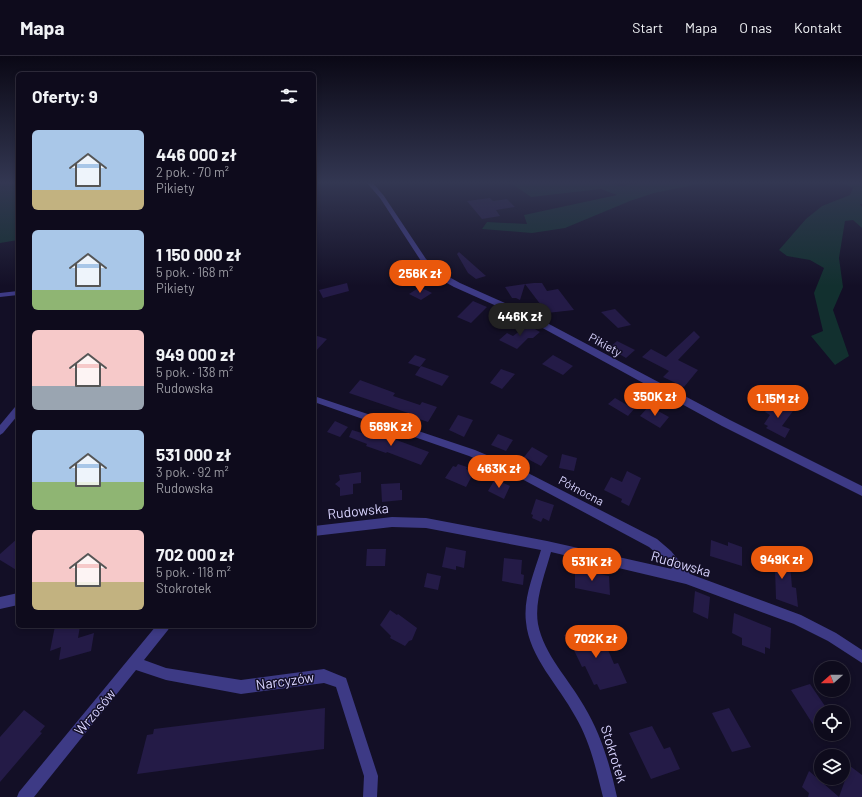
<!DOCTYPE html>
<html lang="pl">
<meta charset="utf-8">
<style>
:root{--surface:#0e0b1c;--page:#1c1929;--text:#f1f3f6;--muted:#9b9ba3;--line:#2e2b3b;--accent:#ea580c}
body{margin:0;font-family:Barlow,sans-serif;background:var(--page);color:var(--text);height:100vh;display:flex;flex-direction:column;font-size:15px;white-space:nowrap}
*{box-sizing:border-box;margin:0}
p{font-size:13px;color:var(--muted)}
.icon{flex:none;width:22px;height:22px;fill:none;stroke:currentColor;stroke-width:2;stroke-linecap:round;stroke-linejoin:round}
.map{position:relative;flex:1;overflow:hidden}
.sheet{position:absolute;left:16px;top:16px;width:300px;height:556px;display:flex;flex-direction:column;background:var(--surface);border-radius:6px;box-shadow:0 2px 6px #0003,0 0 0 1px var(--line)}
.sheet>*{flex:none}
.needle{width:26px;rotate:249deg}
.controls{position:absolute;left:814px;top:605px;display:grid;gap:8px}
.controls a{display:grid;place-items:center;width:36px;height:36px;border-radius:50%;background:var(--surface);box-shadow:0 2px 6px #0003,0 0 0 1px var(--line);font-size:20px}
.price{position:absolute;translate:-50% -34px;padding:0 9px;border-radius:14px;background:var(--accent);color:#fff;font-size:13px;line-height:26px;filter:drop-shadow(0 1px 2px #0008)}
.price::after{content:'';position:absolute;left:50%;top:24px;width:12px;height:9px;margin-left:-6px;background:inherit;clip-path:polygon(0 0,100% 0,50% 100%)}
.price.on{background:#222;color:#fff}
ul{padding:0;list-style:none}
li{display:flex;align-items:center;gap:12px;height:100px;padding:0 16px}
li span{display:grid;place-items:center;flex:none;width:112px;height:80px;border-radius:6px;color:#555}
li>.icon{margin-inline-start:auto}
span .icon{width:48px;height:48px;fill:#fffc;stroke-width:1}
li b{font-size:17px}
h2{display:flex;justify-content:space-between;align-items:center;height:48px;padding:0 16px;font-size:17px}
header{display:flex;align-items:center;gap:24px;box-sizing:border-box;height:56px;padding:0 20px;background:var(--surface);border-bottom:1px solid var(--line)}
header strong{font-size:19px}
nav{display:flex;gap:22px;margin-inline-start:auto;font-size:14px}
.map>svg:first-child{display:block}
.green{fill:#12302f}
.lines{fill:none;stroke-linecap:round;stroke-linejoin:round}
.stream{stroke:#0c2248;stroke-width:2.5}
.building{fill:#241b47}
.minor{fill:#3d3a85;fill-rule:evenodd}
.tertiary{fill:#3d3a85;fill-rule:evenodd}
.labels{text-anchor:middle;stroke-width:3;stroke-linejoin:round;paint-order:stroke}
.street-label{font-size:12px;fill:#d9d4ff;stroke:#130f26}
.near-street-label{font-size:14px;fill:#d9d4ff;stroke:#130f26}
</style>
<header>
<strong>Mapa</strong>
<nav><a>Start</a><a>Mapa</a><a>O nas</a><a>Kontakt</a></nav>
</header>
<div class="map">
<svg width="862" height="741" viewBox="0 0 862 741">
<rect width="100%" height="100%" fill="#130f26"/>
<g class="green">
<path d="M0,127H18V184L0,187Z"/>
<path d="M511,127H609L620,130L644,127H704L654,137L630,145L565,172L532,177L482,173L487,166L527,168L524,159L617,139L601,133L531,141Z"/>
<path d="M841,127H862V148H860L862,151V172L853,164L845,165L839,202L843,231L833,254L849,300L835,309L811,280L823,275L814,237L824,212L810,204L787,200L779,194L806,163L822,150L850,139L853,132Z"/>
</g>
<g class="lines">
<path class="stream" d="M859,127H862"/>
</g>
<g class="building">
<path d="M490,142L493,145L507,143L515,151L496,154L500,160L482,163L467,145Z"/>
<path d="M459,196L486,220L476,223L468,217L457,198Z"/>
<path d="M347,227L349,235L323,242L319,234Z"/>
<path d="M534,227H542L547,235L558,233L574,254L547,257L525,228Z"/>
<path d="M525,228L520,244L516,242H512L505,231Z"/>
<path d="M420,231L432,237L421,244L409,238Z"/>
<path d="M473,245L487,251L471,267L457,261Z"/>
<path d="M615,253L631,269L618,272L601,256Z"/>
<path d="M528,269L540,276L533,282H528L517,293L499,284L507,277L513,280Z"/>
<path d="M694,275L700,281L678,304L698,314L684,331L663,321L669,315L642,301L651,293L666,301Z"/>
<path d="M314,279L327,283L314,297Z"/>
<path d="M617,285L635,294L626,302L609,292Z"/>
<path d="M415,299L426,303L420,311L408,307Z"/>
<path d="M553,299L573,310L563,319L542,308Z"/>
<path d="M421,310L449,320L442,330L415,319Z"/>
<path d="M501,313L515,318L502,333L490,327Z"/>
<path d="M360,324L395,337L393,340L420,349L422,346L437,351L428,366L410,360L411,358L349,337Z"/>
<path d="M615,342L634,353L628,360L608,348Z"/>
<path d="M773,345L793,355L782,370L790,373L785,382L766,372L768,370L764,368L770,359L765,356Z"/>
<path d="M649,350L669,361L660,372L640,360Z"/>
<path d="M458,359L473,364L464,381L449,374Z"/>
<path d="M335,365L348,371L340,381L327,376Z"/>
<path d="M352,374L372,380L375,376L429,396L421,409L387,396L386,397L366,390L367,388L349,381Z"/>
<path d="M498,378L513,384L506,395L491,389Z"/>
<path d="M532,391L548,400L541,410L524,401Z"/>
<path d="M562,398L577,402L574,415L559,412Z"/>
<path d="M458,408L467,411L466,413L474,416L466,431L445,422L453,410L456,411Z"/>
<path d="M627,415L641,422L629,450L621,446L622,443L604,434L611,421L622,426Z"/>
<path d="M361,416V427L353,428V438L340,440V432L335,428L340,424L339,419Z"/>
<path d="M495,423L510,430L504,443L488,435Z"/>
<path d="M400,427V434H402V444L382,446L381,428Z"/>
<path d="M536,443L554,449L549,465L543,462L541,466L532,462L533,459L531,458Z"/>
<path d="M18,482V515L0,504V498Z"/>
<path d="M711,484L728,490V486L742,491V510L710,500Z"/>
<path d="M446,491L466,495L464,512L456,510V514L442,511Z"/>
<path d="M367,493H386L385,510H366Z"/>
<path d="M760,497L790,508L792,531L796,532L798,551L776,543L775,512L760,507Z"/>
<path d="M504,502L522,504L521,518L524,519L523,529L502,525Z"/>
<path d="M575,513L609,520L610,539L575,532Z"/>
<path d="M427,517L441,520L438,534L424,531Z"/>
<path d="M695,535L710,541L708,563L693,556Z"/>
<path d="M390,554L397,559L398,558L417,572L412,584L409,585L405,590L390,582L391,580L380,569Z"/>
<path d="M734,557L771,572L770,593L765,591V598L742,589V582L732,577Z"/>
<path d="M55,570H80L78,582L94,577L91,595L59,604L61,591L50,595Z"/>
<path d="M593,573L601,591L606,589L614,608L618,607L627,627L600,634L597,628L594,629L585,610L582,611L573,592L570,593L564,579Z"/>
<path d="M810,628L829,656H821V668L814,670L791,634Z"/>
<path d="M325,652L324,693L137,718L147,679L153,678L154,673Z"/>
<path d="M729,652L751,691L732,696L712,657Z"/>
<path d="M24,654L45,670L40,676L42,677L0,726V681Z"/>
<path d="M652,670L664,693L670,691L680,713L651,723L629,677Z"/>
<path d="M850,710L862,719V741H808L809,737L802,731L809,715L839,741Z"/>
</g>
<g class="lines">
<g class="minor">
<path d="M18,235V239L0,241V237Z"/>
<path d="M314,340L475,394L526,416L657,483L671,495L690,518L801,559L836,577L862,594V607L828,585L794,568L686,528L551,496C545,518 534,545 538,568C544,599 569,623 584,650C601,678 610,709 617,741H603C596,713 590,685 575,660C559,630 529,601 526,566C523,542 534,517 541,494L426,472L392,471L314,480V470L392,461L426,462L547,485L672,513L663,503L649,491L520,422L469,400L314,346Z"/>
<path d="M18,350V359L3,377L0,379V369L15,351Z"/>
<path d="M18,537V549L0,553V541Z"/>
<path d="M156,570H170L168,574L144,604L166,612L241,624L324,613L346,622L378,720L377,741H363L364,720L336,631L324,627L241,638L166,624L136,614L34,741H17L19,736Z"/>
</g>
<path class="tertiary" d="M367,127H373L384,140L426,203L442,217L460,227L532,259L730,364L862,430V440L722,370L526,263L454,231L436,221L421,205L380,142Z"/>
</g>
<linearGradient id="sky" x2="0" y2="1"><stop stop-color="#0a0815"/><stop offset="0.55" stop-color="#333752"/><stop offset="1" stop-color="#333752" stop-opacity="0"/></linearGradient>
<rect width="862" height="230" fill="url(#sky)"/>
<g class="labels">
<g class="street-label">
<text transform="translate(605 289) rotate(29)" y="4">Pikiety</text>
<text transform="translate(581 435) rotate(28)" y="4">Północna</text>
</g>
<g class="near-street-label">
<text transform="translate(358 455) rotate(-6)" y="5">Rudowska</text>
<text transform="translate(681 508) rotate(16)" y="5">Rudowska</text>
<text transform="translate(285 625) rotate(-8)" y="5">Narcyzów</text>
<text transform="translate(95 656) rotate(-50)" y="5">Wrzosów</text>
<text transform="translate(614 698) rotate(73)" y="5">Stokrotek</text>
</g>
</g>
</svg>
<div class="controls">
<a><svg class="needle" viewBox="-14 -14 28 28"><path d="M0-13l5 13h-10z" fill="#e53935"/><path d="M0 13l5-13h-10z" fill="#9b9ba3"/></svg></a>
<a><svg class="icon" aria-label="locate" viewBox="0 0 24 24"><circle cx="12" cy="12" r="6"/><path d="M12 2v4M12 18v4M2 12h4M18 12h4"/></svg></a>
<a><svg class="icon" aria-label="layers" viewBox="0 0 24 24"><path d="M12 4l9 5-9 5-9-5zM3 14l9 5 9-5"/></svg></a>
</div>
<b class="price" style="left:420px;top:238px">256K zł</b>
<b class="price on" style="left:520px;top:281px">446K zł</b>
<b class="price" style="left:655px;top:361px">350K zł</b>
<b class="price" style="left:778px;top:363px">1.15M zł</b>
<b class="price" style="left:391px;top:391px">569K zł</b>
<b class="price" style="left:499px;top:433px">463K zł</b>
<b class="price" style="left:782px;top:524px">949K zł</b>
<b class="price" style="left:592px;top:526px">531K zł</b>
<b class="price" style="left:596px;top:603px">702K zł</b>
<section class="sheet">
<h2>Oferty: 9<svg class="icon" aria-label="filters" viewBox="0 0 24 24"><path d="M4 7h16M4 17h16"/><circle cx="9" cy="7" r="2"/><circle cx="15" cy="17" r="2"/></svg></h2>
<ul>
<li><span style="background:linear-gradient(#a9c7e8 75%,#c2b280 0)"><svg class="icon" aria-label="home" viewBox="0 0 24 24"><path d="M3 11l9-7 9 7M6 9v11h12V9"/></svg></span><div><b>446 000 zł</b><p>2 pok. · 70 m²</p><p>Pikiety</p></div></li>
<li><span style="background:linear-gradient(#a9c7e8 75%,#8fb573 0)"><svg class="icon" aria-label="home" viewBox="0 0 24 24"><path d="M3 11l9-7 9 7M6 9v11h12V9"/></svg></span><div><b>1 150 000 zł</b><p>5 pok. · 168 m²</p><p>Pikiety</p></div></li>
<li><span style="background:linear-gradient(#f6c9c9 70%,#9aa5b1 0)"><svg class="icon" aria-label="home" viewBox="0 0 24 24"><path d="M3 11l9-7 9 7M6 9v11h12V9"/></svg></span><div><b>949 000 zł</b><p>5 pok. · 138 m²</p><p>Rudowska</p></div></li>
<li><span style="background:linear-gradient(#a9c7e8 65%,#8fb573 0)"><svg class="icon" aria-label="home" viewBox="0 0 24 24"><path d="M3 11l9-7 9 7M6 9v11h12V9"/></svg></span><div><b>531 000 zł</b><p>3 pok. · 92 m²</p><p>Rudowska</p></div></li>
<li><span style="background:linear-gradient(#f6c9c9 65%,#c2b280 0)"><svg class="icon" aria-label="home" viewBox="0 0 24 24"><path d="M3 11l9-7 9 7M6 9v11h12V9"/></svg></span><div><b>702 000 zł</b><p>5 pok. · 118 m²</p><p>Stokrotek</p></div></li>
</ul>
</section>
</div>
